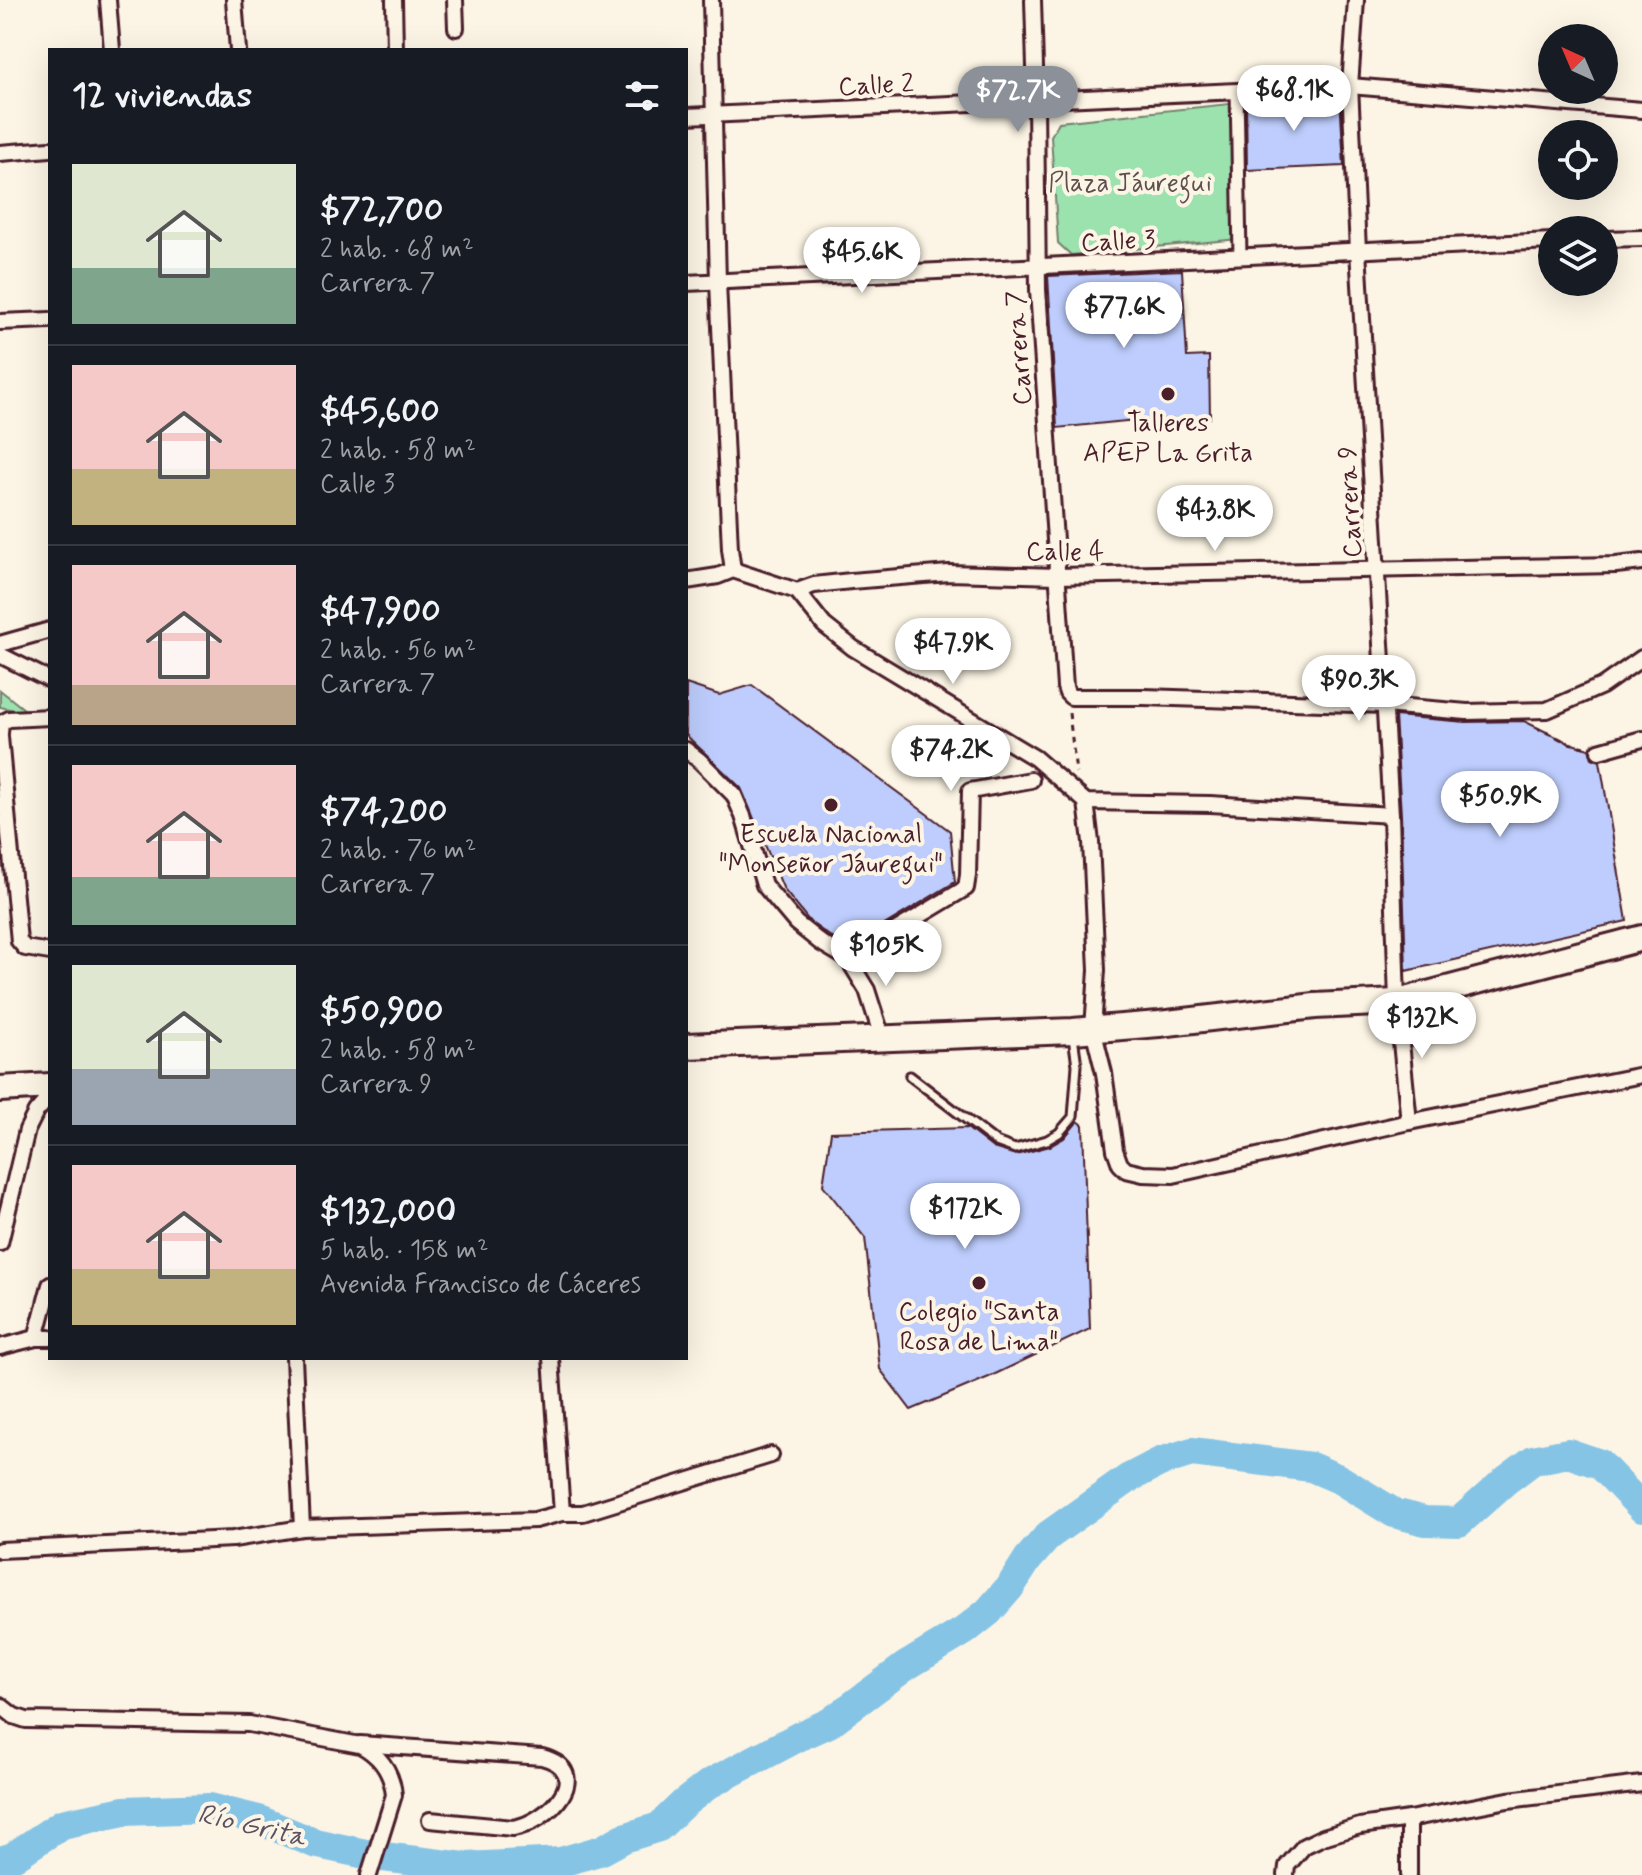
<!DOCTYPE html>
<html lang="es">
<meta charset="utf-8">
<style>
:root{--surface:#171b24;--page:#242831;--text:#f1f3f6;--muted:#9ea1a6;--line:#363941;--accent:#8c9099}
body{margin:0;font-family:Mynerve,sans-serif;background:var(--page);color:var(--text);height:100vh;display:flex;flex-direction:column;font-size:30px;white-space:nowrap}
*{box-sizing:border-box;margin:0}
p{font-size:26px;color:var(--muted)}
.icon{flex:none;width:44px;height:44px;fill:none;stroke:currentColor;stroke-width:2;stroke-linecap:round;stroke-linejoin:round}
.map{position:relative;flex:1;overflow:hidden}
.sheet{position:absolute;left:48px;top:48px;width:640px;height:1312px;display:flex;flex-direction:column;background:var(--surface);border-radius:0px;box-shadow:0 8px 32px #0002}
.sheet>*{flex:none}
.needle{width:52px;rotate:316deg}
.controls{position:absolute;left:1538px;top:24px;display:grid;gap:16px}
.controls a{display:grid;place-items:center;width:80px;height:80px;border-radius:50%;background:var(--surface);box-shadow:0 8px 32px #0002;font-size:40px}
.price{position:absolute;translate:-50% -68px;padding:0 18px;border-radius:28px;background:#fff;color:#222;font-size:26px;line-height:52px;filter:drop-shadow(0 2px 4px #0008)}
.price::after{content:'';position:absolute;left:50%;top:48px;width:24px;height:18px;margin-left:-12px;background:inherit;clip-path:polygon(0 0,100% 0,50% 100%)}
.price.selected{background:var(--accent);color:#fff}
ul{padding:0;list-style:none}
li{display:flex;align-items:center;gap:24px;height:200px;padding:0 24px}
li+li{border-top:2px solid var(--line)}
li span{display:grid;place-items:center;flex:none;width:224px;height:160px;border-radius:0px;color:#555}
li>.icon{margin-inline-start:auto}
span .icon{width:96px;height:96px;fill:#fffc;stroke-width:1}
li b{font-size:34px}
h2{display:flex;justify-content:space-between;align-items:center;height:96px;padding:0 24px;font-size:34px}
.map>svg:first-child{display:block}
.green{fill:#9ce2af;stroke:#73806d;stroke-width:2}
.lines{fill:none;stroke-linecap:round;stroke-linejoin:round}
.river{stroke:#86c4e6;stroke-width:30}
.building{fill:#becdfd;stroke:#4a1f2b;stroke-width:2}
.service-casing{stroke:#4a1f2b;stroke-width:13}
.pedestrian-casing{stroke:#4a1f2b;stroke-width:17}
.minor-casing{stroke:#4a1f2b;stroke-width:20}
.primary-casing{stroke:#4a1f2b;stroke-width:30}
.path{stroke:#4a1f2b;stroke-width:3;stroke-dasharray:6 6;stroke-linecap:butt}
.service{stroke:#fcf5e5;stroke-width:7}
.pedestrian{stroke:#fcf5e5;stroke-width:11}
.minor{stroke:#fcf5e5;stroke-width:14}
.primary{stroke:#fcf5e5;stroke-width:24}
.poi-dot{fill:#4a1f2b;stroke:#fcf5e5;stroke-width:3}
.labels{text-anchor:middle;stroke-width:8;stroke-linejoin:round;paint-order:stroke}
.street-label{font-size:26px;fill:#4a1f2b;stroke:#fcf5e5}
.park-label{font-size:26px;fill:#5e504c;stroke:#fcf5e5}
.poi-label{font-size:26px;fill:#4a1f2b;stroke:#fcf5e5}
.water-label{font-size:28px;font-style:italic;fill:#5c5163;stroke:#fcf5e5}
</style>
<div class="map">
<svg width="1642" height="1875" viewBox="0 0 1642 1875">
<rect width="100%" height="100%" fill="#fcf5e5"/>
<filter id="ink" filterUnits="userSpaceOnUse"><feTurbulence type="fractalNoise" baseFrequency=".0125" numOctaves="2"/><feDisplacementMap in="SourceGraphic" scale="16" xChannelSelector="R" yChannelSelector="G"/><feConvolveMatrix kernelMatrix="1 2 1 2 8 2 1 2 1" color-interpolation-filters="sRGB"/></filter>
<g filter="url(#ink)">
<g class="green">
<path d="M1238,103L1239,239L1071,255L1058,243L1051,136L1059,122Z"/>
<path d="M0,690L29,713L0,707Z"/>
</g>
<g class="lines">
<path class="river" d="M0,1861L13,1857L62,1824L124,1811L210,1808L259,1820L314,1843L375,1856L465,1867L561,1862L602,1850L624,1838L659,1827L683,1804L709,1784L800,1736L829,1723L906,1666L964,1631L988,1612L1010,1587L1028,1559L1049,1535L1129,1478L1160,1462L1192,1452L1311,1467L1339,1479L1394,1513L1425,1521L1459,1522L1505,1481L1533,1460L1568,1453L1600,1464L1642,1508"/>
</g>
<g class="building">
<path d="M1340,96L1344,166L1247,170L1246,101Z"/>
<path d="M1182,270L1187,357L1209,356L1210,418L1126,421L1057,428L1048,276Z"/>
<path d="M686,684L719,695L752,685L950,831L955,882L848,947L831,937L810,922L784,890L741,788L686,735Z"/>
<path d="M1395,716L1466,722L1524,721L1569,743L1589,749L1592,758L1600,761L1627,921L1406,971L1401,815Z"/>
<path d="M1078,1121L1083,1125L1090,1329L989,1377L911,1410L880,1369L865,1238L823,1185L831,1132L967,1128L993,1148L1016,1155L1050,1146L1064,1138Z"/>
</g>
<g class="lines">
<g class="service-casing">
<path id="service" d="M910,1076L996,1142L1015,1149L1029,1145L1047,1140L1059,1133L1073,1117L1077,1065L1073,1037"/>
</g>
<g class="pedestrian-casing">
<path id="pedestrian" d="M1237,91L1240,257"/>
</g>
<g class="minor-casing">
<g id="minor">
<path d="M108,0L112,50"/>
<path d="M234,0L238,50"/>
<path d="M394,0L395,50"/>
<path d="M455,0L456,28"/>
<path d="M711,0L718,282L730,549L733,570"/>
<path d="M1033,0L1036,100L1038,290L1065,687L1067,693L1071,697H1144L1385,705L1467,712L1547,710L1602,686L1642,658"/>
<path d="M1356,0L1350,86L1358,250L1391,815L1397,1002L1409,1122"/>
<path d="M686,116L1350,86L1642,110"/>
<path d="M0,153L50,149"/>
<path d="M1604,239L1642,238"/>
<path d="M686,283C975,271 1263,254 1552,241"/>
<path d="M0,322L50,320"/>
<path d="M686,581L718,576L733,570L797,591L814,585L851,581L949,573L1057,576L1616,565L1642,562"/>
<path d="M797,591L824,625L853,648L1035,758L1086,802L1210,804L1391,815"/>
<path d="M0,644L50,630"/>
<path d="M0,655L50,680"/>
<path d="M0,733L1,723L9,719L50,717"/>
<path d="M0,737L19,941L25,948L50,952"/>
<path d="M686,750L699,760L734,795L743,816L764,885L796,923L821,943L848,959L867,990L882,1037"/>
<path d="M1599,751L1642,739"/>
<path d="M1086,802L1091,842L1097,970L1093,1029L1104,1073L1115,1150L1120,1164L1126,1170L1143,1174L1173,1175L1409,1122L1642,1075"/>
<path d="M848,959L966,888L968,875L970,791L1031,780"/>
<path d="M0,1243L27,1130L36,1112L50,1096"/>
<path d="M36,1338L50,1285"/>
<path d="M0,1347L36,1338H50"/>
<path d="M294,1358L302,1528"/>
<path d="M551,1358L562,1513"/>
<path d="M0,1550L233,1539L302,1528L535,1520L562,1513H583L771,1455"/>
<path d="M0,1705L14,1716L26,1720L249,1724L360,1745C381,1756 392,1772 394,1795L369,1875"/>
<path d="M360,1744L542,1757C597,1772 548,1823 513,1828L430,1820"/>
<path d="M1286,1875L1287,1866L1304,1846L1323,1837L1360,1826L1409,1819L1508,1800L1642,1784"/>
<path d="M1409,1875V1819"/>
</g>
</g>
<g class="primary-casing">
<g id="primary">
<path d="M686,1046L1073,1031L1159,1024L1315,1006L1397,1002L1642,938"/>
<path d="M0,1089L50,1086"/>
</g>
</g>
<g class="path">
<path d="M1069,713L1076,773"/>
<path d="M1535,727L1569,743L1584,747"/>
</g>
<use href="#service" class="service"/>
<use href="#pedestrian" class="pedestrian"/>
<use href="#minor" class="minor"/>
<use href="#primary" class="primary"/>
</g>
</g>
<g class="poi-dot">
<circle cx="1168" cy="394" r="8"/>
<circle cx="831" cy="805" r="8"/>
<circle cx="979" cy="1283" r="8"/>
</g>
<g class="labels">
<g class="street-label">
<text transform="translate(876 84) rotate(-3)" y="9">Calle 2</text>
<text transform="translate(1118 240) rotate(-3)" y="9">Calle 3</text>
<text transform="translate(1018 348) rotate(-94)" y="9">Carrera 7</text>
<text transform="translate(1349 502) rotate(-93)" y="9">Carrera 9</text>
<text x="1065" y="560">Calle 4</text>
</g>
<g class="park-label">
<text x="1130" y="191">Plaza Jáuregui</text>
</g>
<g class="poi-label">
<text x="1168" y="431">Talleres<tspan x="1168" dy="30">APEP La Grita</tspan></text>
<text x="831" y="842">Escuela Nacional<tspan x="831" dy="30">"Monseñor Jáuregui"</tspan></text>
<text x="979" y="1320">Colegio "Santa<tspan x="979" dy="30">Rosa de Lima"</tspan></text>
</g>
<g class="water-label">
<text transform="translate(252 1824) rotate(13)" y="10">Río Grita</text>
</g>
</g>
</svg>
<div class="controls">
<a><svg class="needle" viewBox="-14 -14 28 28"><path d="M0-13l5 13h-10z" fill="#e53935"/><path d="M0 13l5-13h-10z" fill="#9ea1a6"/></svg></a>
<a><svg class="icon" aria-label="locate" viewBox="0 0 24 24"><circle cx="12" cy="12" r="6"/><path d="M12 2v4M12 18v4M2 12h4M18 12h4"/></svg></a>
<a><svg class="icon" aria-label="layers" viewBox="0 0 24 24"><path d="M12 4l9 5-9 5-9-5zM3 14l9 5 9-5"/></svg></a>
</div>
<b class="price" style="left:1294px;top:133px">$68.1K</b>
<b class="price selected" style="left:1018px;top:134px">$72.7K</b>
<b class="price" style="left:862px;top:295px">$45.6K</b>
<b class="price" style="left:1124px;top:350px">$77.6K</b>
<b class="price" style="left:1215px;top:553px">$43.8K</b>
<b class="price" style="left:953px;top:686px">$47.9K</b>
<b class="price" style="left:1359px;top:723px">$90.3K</b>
<b class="price" style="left:951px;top:793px">$74.2K</b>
<b class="price" style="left:1500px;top:839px">$50.9K</b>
<b class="price" style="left:886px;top:988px">$105K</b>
<b class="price" style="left:1422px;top:1060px">$132K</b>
<b class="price" style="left:965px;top:1251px">$172K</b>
<section class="sheet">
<h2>12 viviendas<svg class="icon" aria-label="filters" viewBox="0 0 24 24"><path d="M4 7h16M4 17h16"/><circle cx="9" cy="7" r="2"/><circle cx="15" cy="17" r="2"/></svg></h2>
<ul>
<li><span style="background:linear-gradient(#dfe7d0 65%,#7fa58c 0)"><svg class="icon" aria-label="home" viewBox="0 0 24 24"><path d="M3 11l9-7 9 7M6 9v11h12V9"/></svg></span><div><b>$72,700</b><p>2 hab. · 68 m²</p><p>Carrera 7</p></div></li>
<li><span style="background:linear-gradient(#f6c9c9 65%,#c2b280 0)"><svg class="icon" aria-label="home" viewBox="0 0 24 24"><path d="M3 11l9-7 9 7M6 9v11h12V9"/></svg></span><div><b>$45,600</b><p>2 hab. · 58 m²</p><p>Calle 3</p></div></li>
<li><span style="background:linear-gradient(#f6c9c9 75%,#b9a48a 0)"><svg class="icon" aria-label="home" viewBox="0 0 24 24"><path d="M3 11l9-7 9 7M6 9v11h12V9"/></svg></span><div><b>$47,900</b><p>2 hab. · 56 m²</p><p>Carrera 7</p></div></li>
<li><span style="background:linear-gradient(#f6c9c9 70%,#7fa58c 0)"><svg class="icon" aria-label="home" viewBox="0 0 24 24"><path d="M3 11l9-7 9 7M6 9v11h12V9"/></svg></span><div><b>$74,200</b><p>2 hab. · 76 m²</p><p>Carrera 7</p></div></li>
<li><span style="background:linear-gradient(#dfe7d0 65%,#9aa5b1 0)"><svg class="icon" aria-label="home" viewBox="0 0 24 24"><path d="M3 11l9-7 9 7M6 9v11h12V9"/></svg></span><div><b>$50,900</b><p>2 hab. · 58 m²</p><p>Carrera 9</p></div></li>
<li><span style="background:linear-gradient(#f6c9c9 65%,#c2b280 0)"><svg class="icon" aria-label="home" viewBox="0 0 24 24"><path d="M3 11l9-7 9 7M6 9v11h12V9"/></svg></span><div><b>$132,000</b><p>5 hab. · 158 m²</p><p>Avenida Francisco de Cáceres</p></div></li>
</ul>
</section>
</div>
